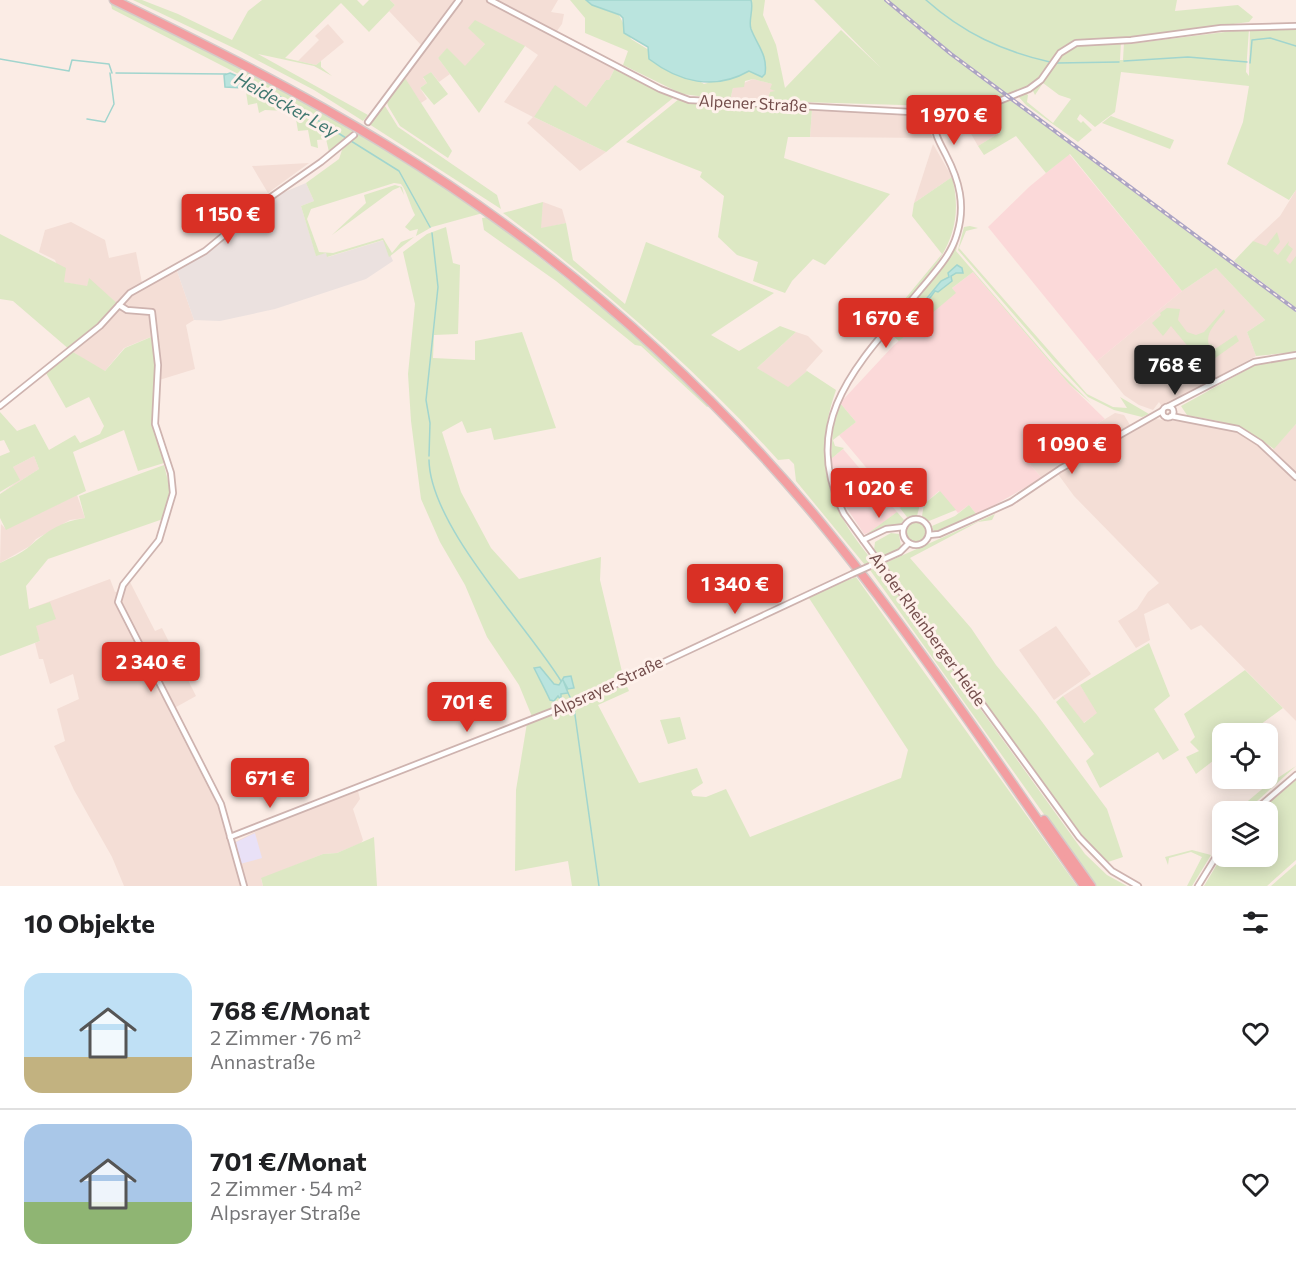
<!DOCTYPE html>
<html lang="de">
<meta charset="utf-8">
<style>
:root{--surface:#fff;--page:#f2f2f2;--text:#202124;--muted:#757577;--line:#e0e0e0;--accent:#d93025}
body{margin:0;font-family:Commissioner,sans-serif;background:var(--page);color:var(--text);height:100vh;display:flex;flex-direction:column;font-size:22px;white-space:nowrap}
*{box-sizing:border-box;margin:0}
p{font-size:20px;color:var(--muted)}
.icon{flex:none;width:33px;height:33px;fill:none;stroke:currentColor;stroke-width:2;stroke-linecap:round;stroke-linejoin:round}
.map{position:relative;height:886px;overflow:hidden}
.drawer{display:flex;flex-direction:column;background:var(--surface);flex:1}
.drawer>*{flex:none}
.tools{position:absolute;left:1212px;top:723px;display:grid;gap:12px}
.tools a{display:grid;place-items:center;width:66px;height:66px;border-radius:12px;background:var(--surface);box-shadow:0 3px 15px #0003;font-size:30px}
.price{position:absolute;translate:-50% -51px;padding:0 14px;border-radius:6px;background:var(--accent);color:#fff;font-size:20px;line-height:39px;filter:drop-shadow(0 2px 3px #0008)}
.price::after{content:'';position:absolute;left:50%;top:36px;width:18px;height:14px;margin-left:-9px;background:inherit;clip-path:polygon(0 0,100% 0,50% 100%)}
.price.active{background:#222;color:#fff}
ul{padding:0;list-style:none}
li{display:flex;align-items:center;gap:18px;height:150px;padding:0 24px}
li+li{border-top:2px solid var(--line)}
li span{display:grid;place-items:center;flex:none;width:168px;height:120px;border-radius:18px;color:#555}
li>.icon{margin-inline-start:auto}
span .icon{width:72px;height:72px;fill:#fffc;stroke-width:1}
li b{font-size:26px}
h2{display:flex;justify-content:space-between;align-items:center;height:72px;padding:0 24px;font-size:26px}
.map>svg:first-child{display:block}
.residential{fill:#f4ded6}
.commercial{fill:#fbd9d9}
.industrial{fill:#ebe1df}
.education{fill:#e9e1f7}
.green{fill:#dde8c4}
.water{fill:#bae4de;stroke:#a1d5ce;stroke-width:1.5}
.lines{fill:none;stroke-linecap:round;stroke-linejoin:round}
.stream{stroke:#a1d5ce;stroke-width:1.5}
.tertiary-casing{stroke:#ceb3af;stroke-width:8}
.motorway-casing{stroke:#d5cac9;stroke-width:11}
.tertiary{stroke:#fff;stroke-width:4.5}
.motorway{stroke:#f39ea1;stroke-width:8}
.rail-casing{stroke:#aca4c4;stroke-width:4}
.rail{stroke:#fef1eb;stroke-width:1.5;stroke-dasharray:4.5;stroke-linecap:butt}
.tertiary-bridge-casing{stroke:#ceb3af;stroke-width:8;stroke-linecap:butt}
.tertiary-bridge{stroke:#fff;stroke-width:4.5}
.labels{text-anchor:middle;stroke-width:6;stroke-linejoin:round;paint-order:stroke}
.street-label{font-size:16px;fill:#734d4b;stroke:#fef1eb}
.water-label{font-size:18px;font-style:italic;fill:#407870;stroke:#fef1eb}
</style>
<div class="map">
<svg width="1296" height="886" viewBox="0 0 1296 886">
<rect width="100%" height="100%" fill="#fbece5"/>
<g class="residential">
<path d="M390,0H558L551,12L564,14L562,24L554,35L615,68L609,80H606L586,107L534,117L606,152L580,171L527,123L533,117L504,102L538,55L525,46L485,44L465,67L447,49L438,58L450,74L439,82L431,72L423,78L427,83L420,88L427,99L421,103L401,74L422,46L389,11L395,5Z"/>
<path d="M328,24L344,42L316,65L298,61L319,40L315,36Z"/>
<path d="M753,79L772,84L775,93L770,92L767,101L730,100L733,88Z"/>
<path d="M992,106L999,133L978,146L966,125L973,121L966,110Z"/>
<path d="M812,109L919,114L933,138L810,137Z"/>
<path d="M933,144L952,177L914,203Z"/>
<path d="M309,163L268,193L252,166Z"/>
<path d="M1296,190V272L1253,241L1280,216Z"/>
<path d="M543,202L562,209L566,223L540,229Z"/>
<path d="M71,222L105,240L109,258L136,252L142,283L176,268L194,320L186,325L195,369L156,381L158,366L153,336L124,348L104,372L70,350L119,305L89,279L87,287L64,282L55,260L39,252L45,230Z"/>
<path d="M1216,268L1265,320L1247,332L1256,356L1170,403L1161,405L1159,402L1153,410L1139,405L1124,395L1097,361L1182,291Z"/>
<path d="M796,332L808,336L823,351L806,370L807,371L788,388L757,368Z"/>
<path d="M1115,413L1124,415L1133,430L1154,419L1206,424L1233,429L1273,449L1296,424V721L1201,625L1191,630L1168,603L1144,614L1150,640L1136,648L1118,621L1137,609L1148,592L1159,583L1074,496L1055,470L1042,478L1025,459L1045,442L1052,451Z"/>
<path d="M34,456L39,469L0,494L19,480L13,467Z"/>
<path d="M77,495L85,518L70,520L36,539L30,546L0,563L1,524L6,529Z"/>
<path d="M110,579L115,592L120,591L127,579L130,582L155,631L162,628L196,696L169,711L219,808L229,845L269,825L358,791L360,799L353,809L363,840L361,843L337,853L323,854L261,879L263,886H124L112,857L74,790L54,746L65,741L57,709L79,699L73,674L50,684L43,659H39L35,643L40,641L29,609Z"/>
<path d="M1056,626L1091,674L1054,700L1019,650Z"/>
<path d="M1080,685L1098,713L1083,723L1063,696Z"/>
</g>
<g class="commercial">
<path d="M1069,154L1182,291L1097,361L988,227L1029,187Z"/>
<path d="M973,272L1069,384L1105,419L1069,440L1060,430L1025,459L1042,478L977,515L969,505L958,513L939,491L924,504L916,494L900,508L839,435L856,422L840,403L894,345L955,293L952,288Z"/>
<path d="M843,449L897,512L869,533L864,534L842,501L837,488L831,459Z"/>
</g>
<path class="industrial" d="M306,183L314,201L301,206L316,255L326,253L328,257L384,240L393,261L366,279L275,309L220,321L194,320L176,268L204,252L268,199Z"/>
<path class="education" d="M255,833L262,858L240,864L236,842Z"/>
<g class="green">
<path d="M133,0H142L178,14L232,40L248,11L262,0H357L363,6L369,0H390L395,5L369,32L341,3L285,58L316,65L321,61V67L332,76L314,66L258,54L368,115L363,121L314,90L240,51Z"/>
<path d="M570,0H586L592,5L619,15L631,39L704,84L749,71L762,76L765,74C768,56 757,45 751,29C748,20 754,10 751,0H765L763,15L776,45L785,88L841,30L881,68L814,0H884L935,43L1007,96C983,106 959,110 935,106L767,101L770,92L775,91L770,89L772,84L753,79L745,81L744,87L733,88L730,100L682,94L623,65L628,51L585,33V18Z"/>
<path d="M887,0H1177L1175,11L1238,5L1253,17L1249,22L1122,38L1077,40L1057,51L1034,85L1009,96L936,41Z"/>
<path d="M111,4L223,59L354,130L329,152L326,139L317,140L318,148L311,146L308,130L298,131L295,113L287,115V111L265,110L259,113L257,103L248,105L246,92L251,86L246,83L248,79L112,9Z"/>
<path d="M475,20L525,46L479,113L438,58L447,48L465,66L485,44L468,28Z"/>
<path d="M1250,26H1296V190L1289,200L1227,164L1243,122L1249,86L1121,72L1115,112L1095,127L1080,114L1077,119L1081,123L1083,121L1092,130L1078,142L1026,105L1017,95L1025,92L1028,95L1027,102L1053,123L1071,99L1059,95L1043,83L1035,95L1033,91L1062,54L1072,46L1121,42L1120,60H1123L1124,42L1129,44L1233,31V29H1249L1246,72L1249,76Z"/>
<path d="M615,68L673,98L606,152L534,117L555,85L586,107L606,80H609Z"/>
<path d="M431,72L448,94L434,105L420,88L427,83L423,77Z"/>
<path d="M405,78L452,151L448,158L400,126L388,106L387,102Z"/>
<path d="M679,99L687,102L812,109L810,137H788L784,158L890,194L825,265L813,259L792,281L785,293L753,281L758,262L737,255L718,237L724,196L700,177L702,172L626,142Z"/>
<path d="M1009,99L1296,312V352L1256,356L1247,332L1265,320L1216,268L1182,291L1070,154L1046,173L1016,136L984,155L978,146L999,133L992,106Z"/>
<path d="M385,106L398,127L497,195L501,209L369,124Z"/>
<path d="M1111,116L1174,140L1170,149L1102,123Z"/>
<path d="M359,133L483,213L432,227L416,236L418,229L410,231L405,227L415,215C410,206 407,191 401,184L394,183L311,209L307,219L319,252L333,253L383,238L392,253L401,242L414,237L389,257L383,240L327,257L326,253L316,256L301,206L314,201L306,183L339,159L342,150Z"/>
<path d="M952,177C966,232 941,262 906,301C899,309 890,323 881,328L942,254L912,216L914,203Z"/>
<path d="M395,185L402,187L404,195L400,187L393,190L332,235L366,203L364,195Z"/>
<path d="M543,202L541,228L566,223L573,260L625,304L646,242L774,293L711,335L739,351L780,326L796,332L757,368L788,387L807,371L836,390C812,459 826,506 873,561L865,565L796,481L794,464L789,459L778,460C695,368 602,287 503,213Z"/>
<path d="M488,217L625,325L710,405L707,407L641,346L635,345L556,281L484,230L482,218Z"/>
<path d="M970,226L978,228L966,231L959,248L1087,394L1113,407L1127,408L1120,397L1149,414L1142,417L1114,410L1088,397L1053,360L958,250L964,227Z"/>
<path d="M446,227L453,263L460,265L458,334L434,335L433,358L475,360V341L522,332L556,428L494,440L491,428L467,433L462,421L442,432L461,492L491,548L519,579L601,557L600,580L624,680L533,719L519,685L487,637L465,585L440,542L421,499L411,421L408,374L415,304L403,252L427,234Z"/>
<path d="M1277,232L1280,242L1273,251L1278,255L1289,241L1288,245L1293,249L1286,260L1290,264L1296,256V308L1234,261L1253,241L1266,246Z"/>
<path d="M960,233L956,251L1060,372L1091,403L1069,384L973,272L952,288L956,293L899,341L892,335L895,324L947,260Z"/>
<path d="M0,234L66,268L64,282L87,286L89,278L119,305L100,326L70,350L13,301L0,299Z"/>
<path d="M1167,308L1180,309L1178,320L1187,332L1196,335L1204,332L1224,309L1225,312C1217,322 1205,332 1209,345L1211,344L1215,349L1236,335L1239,341L1204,366L1171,326L1163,336L1152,323L1161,315L1160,313Z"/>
<path d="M151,337L155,365L152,424L164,463L138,471L124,430L73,452L86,491L6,530L0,518V494L39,469L34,456L13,467L20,480L0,492V456L10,452L4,440L0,441V412L17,431L35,424L49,450L75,435L80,443L100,434L104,426L89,397L66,408L46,373L73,352L105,371L125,348Z"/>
<path d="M1296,359V424L1274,449C1239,423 1228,423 1187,415L1181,406L1259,363Z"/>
<path d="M840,403L856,422L833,440L835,446L844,448L831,459L833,428Z"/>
<path d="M164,465L170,489L163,519L48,559L26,586L29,609L50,602L56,619L36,626L40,641L0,656V563C10,558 21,554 30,546C47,531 62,521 85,518L79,496Z"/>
<path d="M940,491L956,510L929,521L922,516L924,504Z"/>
<path d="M916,494L921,500L917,516L907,517L900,508Z"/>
<path d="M969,505L977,515L934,533L932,526L955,516Z"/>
<path d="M897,512L904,520L899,526L868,536L867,534Z"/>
<path d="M995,514L992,520L978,522L910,558L971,628L996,665L1037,715L1107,809L1123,857L1108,862L1096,854L883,564Z"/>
<circle cx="916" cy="532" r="11"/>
<path d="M891,533L899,534L901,547L881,559L874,550L875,542Z"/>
<path d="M878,567L1085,854L1107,875L1127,886H1095L870,570Z"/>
<path d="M856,577L1077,886H572L568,861L515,871L516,790L527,723L572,708L625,682L629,691L598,705L639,783L697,768L703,783L691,791L693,796L706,797L726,789L750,837L901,778L908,750L807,595Z"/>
<path d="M1149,643L1170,696L1154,709L1179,750L1163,760L1158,752L1100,788L1086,761L1094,754L1056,702L1063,696L1084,723L1097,713L1080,685Z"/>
<path d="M1245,670L1283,708L1249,733L1222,734V754L1196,774L1186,757L1199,751L1190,742L1195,737L1184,714Z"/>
<path d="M680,717L686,739L668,744L660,720Z"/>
<path d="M1296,766L1246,811H1236L1267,785Z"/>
<path d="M1296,780V860L1267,886H1204L1222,856H1268V812L1259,811Z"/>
<path d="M374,837L377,886H263L261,878L323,854L337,853Z"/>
<path d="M1192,850L1211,855L1192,886H1187L1202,857L1191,852L1169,858L1168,865L1165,857Z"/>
<path d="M1296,864V886H1271Z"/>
</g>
<g class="water">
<path d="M586,0H751C754,10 748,20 751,29C757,45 768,55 765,74L762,77L749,71C714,91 679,82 649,59L648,47L624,33L623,18L620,15L592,5Z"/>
<path d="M230,73L247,80L243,88L225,87L224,75Z"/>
<path d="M957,265L962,268L963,273H956L951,276L952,281L938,292L935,291L922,309H918L941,281L949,277L948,273Z"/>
<path d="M540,667L554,684L559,685L564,677L571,676L574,688L568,689L563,680L568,693L561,694V700L558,696L554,701L550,700C545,689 539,678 534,668Z"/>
</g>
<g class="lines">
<g class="stream">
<path d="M926,0C963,33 1002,51 1050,62"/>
<path d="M0,59L69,71L72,60L109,64L112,73"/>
<path d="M1124,61L1188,57L1247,62"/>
<path d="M1057,63L1119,62"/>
<path d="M1250,63L1252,40L1270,38L1296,46"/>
<path d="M116,73L226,74"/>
<path d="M244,78L271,91L346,138"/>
<path d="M87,119L105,122L114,104L110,73"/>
<path d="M351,141L399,171L430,227"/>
<path d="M429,456L430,423L426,400L438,287L432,233"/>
<path d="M429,460C430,526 525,623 561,681"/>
<path d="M568,693L572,701"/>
<path d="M574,708L599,886"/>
</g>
<g class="tertiary-casing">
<g id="tertiary">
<path d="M490,0L660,89L689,100L930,113"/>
<circle cx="935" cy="115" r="5"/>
<path d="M939,113L989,105L1029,89L1041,80L1060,53L1076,43L1131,40L1221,28L1296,26"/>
<path d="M934,120C934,134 940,143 946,155C959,180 966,205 957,234C951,256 934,273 920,290C862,360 796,418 844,514L1079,837L1112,871L1138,886"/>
<path d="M368,122L459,0"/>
<path d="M119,305L127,310L152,312L158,365L155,424L171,473L173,493L159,540L123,585L118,602L221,804L244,886"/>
<path d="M0,406L100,326L130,293L205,251L268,199L321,162L354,135"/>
<path d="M1169,406L1254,362L1296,355"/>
<circle cx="1168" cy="412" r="5.5"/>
<path d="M1171,416L1238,429L1260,443L1296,477"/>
<circle cx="916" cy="532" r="13"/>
<path d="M929,535L939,534L1011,502L1060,469L1162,411"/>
<path d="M863,540L886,529L904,527"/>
<path d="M882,560L900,552L909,543"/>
<path d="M1253,812L1296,775"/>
<path d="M230,837L589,697L852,574"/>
<path d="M1198,886L1222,847"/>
</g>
</g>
<g class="motorway-casing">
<g id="motorway">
<path d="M114,0C206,45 298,91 386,145C548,244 694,371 816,517C913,634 996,762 1084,886"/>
<path d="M1044,820L1091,886"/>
</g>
</g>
<use href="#tertiary" class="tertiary"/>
<use href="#motorway" class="motorway"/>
<g class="rail-casing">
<path id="rail" d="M886,0L951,54L1296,310"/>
</g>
<use href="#rail" class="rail"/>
<g class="tertiary-bridge-casing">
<g id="tertiary-bridge">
<path d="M874,564L882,560"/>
<path d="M852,574L870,566"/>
</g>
</g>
<use href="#tertiary-bridge" class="tertiary-bridge"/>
</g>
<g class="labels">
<g class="street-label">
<text transform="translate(753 103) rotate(3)" y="6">Alpener Straße</text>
<text transform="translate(928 629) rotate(54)" y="6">An der Rheinberger Heide</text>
<text transform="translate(607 686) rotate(-25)" y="6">Alpsrayer Straße</text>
</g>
<g class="water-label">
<text transform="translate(286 105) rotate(29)" y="6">Heidecker Ley</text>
</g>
</g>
</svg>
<div class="tools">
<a><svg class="icon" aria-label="locate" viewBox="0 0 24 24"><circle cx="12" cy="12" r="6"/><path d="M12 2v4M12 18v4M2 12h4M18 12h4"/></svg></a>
<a><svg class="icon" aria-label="layers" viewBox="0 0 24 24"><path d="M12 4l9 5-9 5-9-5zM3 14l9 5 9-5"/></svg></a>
</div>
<b class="price" style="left:954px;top:146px">1 970 €</b>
<b class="price" style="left:228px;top:245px">1 150 €</b>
<b class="price" style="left:886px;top:349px">1 670 €</b>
<b class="price active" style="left:1175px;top:396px">768 €</b>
<b class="price" style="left:1072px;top:475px">1 090 €</b>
<b class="price" style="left:879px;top:519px">1 020 €</b>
<b class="price" style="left:735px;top:615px">1 340 €</b>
<b class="price" style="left:151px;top:693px">2 340 €</b>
<b class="price" style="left:467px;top:733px">701 €</b>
<b class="price" style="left:270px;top:809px">671 €</b>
</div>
<section class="drawer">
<h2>10 Objekte<svg class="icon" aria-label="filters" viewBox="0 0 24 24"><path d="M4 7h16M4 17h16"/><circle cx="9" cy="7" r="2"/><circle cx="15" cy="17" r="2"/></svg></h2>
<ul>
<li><span style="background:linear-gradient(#bfe0f5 70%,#c2b280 0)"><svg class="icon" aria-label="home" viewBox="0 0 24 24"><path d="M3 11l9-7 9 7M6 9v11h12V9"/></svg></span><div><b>768 €/Monat</b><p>2 Zimmer · 76 m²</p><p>Annastraße</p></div><svg class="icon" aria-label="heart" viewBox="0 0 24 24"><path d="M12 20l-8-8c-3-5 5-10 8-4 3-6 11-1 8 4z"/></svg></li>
<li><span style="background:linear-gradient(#a9c7e8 65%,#8fb573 0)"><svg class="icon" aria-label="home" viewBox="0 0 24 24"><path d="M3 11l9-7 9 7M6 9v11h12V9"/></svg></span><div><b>701 €/Monat</b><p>2 Zimmer · 54 m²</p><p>Alpsrayer Straße</p></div><svg class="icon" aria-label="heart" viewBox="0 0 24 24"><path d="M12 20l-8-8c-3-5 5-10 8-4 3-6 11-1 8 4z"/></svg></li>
</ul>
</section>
